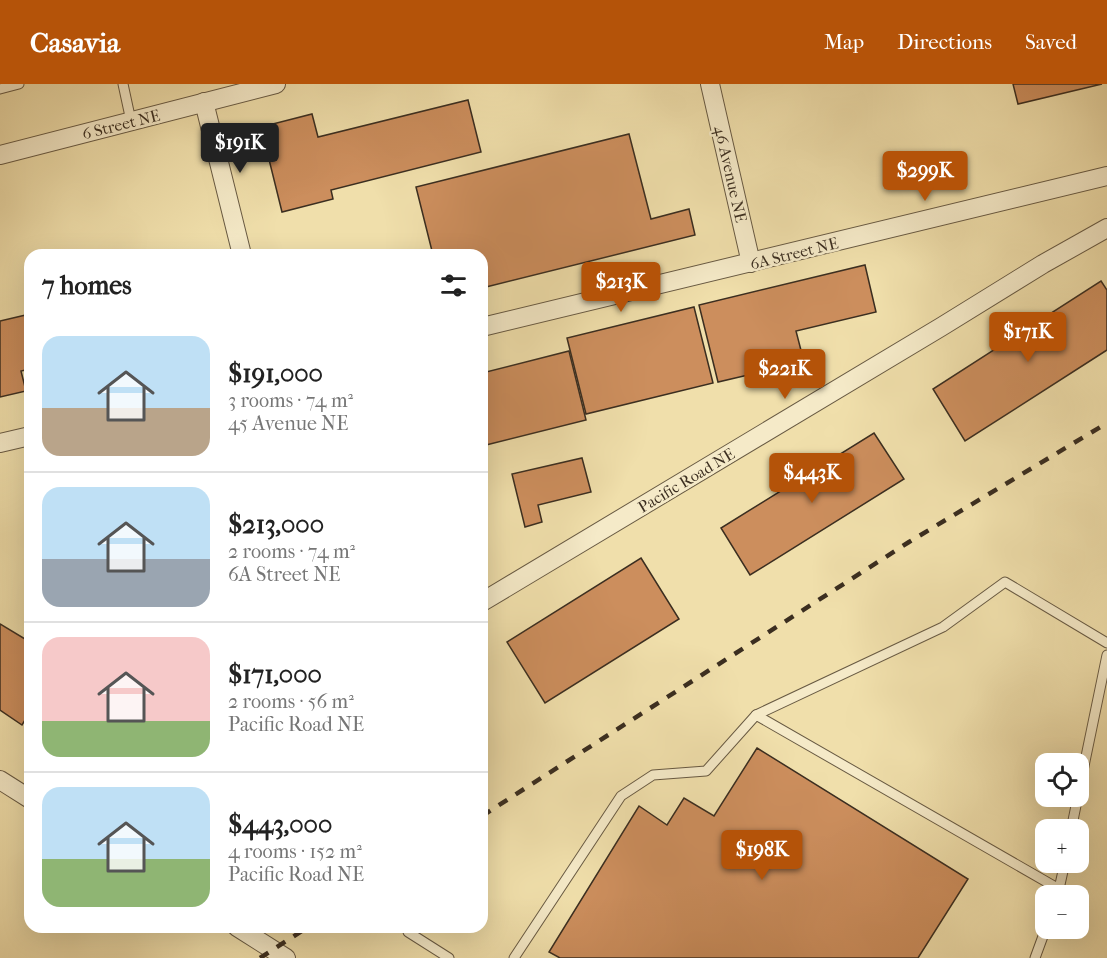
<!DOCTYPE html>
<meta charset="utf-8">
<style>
:root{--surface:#fff;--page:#f2f2f2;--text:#222;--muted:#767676;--line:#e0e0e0;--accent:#b45309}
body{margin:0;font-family:"IM FELL French Canon",serif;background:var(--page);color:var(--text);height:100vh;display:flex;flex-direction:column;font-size:22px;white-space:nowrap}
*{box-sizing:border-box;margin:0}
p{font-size:20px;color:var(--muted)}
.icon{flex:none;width:33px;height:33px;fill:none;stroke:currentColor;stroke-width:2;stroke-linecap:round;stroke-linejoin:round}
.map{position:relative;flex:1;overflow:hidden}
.side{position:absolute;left:24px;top:165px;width:464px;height:684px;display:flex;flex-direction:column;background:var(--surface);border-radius:18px;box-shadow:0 6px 24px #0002}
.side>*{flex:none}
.controls{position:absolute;left:1035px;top:669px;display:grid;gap:12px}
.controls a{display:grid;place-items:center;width:54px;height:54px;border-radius:12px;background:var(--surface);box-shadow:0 6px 24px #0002;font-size:30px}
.price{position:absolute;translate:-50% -51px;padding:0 14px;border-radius:6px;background:var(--accent);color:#fff;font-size:20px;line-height:39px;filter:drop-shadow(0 2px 3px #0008)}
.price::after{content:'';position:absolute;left:50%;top:36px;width:18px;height:14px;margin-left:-9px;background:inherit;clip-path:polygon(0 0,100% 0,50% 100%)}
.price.selected{background:#222;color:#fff}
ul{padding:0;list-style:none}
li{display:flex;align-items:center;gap:18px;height:150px;padding:0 18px}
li+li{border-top:2px solid var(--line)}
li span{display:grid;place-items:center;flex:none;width:168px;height:120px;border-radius:18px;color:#555}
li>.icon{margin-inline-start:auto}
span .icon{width:72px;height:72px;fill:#fffc;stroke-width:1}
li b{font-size:26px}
h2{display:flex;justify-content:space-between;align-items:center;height:72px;padding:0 18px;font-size:26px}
header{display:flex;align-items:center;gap:36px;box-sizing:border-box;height:84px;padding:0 30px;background:var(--accent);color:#fff}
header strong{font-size:28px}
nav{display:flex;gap:33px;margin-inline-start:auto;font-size:21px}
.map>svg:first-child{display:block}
.building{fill:#cc8e5d;stroke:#3b2e20;stroke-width:1.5}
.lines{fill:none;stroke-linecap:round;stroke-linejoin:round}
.service-casing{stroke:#685a43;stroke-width:11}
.minor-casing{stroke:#685a43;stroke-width:20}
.service{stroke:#f5eac8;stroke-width:9}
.minor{stroke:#f5eac8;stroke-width:18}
.rail{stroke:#3b2e20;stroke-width:4.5;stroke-dasharray:10 10;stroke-linecap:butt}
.labels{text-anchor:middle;stroke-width:5;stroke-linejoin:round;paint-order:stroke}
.street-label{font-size:16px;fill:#3b2e20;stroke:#f5eac8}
</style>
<header>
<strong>Casavia</strong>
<nav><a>Map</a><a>Directions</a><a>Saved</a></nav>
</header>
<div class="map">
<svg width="1107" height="874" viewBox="0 0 1107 874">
<rect width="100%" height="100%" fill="#f0dfab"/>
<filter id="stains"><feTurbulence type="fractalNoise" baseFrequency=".00333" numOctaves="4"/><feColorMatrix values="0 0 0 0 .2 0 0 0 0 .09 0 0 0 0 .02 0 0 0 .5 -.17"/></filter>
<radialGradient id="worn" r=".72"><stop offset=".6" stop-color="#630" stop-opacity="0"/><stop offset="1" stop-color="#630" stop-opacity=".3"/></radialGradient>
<g class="building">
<path d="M1013,0H1102L1018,20Z"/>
<path d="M468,16L481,68L331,106L333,115L282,128L261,43L312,30L318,53Z"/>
<path d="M629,50L651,135L689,125L695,151L482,204V171H433L416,103Z"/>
<path d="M865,181L876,228L796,247L804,278L718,298L699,221Z"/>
<path d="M1101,197L1107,206V266L965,357L933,305Z"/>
<path d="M694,223L713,299L586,330L567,254Z"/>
<path d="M30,230V285L21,287L26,307L0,313V237Z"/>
<path d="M569,267L586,336L482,362V289Z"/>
<path d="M874,349L904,395L750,491L721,444Z"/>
<path d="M582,374L591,408L538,421L542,438L525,443L512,390Z"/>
<path d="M641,474L679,535L545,619L507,558Z"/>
<path d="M0,540L30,558V628L22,641L0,626Z"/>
<path d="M757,664L968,795L918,874H560L549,868L639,722L667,741L684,714L714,732Z"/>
</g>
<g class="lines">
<g class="service-casing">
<g id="service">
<path d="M123,0L131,37"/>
<path d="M0,5L19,0"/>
<path d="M756,631L943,543L1005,498L1107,559"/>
<path d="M1078,711L1107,571"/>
<path d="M1071,746L1078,712"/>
<path d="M1059,805L1065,778"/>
<path d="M408,848L449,874"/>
<path d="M514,874L621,712L653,691L706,687L756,631L1059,805L1057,812"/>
<path d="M1035,874L1046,844"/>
</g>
</g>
<g class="minor-casing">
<g id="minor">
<path d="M710,0L751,179"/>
<path d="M204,18L242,171"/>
<path d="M0,71L276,0"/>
<path d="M482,243L1107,92"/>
<path d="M0,359L30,352"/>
<path d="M482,518L941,243L1043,180L1107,144"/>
<path d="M0,696L30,715"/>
<path d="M237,843L286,874"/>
</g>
</g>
<use href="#service" class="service"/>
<use href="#minor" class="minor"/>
<g class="rail">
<path d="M482,732L909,458L1107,339"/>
<path d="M260,874L308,843"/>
</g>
</g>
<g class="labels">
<g class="street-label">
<text transform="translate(121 40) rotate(-14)" y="6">6 Street NE</text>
<text transform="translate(731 90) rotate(77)" y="6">46 Avenue NE</text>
<text transform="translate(794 169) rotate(-14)" y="6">6A Street NE</text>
<text transform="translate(686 396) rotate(-31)" y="6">Pacific Road NE</text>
</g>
</g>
<rect width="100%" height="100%" filter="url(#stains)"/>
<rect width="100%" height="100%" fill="url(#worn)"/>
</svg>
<div class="controls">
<a><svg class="icon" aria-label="locate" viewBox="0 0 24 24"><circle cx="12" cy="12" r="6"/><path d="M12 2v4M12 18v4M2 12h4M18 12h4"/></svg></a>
<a>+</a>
<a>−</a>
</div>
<b class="price selected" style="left:240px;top:90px">$191K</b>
<b class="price" style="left:925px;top:118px">$299K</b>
<b class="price" style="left:621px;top:229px">$213K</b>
<b class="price" style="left:1028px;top:279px">$171K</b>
<b class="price" style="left:785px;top:316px">$221K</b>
<b class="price" style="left:812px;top:420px">$443K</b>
<b class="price" style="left:762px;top:797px">$198K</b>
<section class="side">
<h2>7 homes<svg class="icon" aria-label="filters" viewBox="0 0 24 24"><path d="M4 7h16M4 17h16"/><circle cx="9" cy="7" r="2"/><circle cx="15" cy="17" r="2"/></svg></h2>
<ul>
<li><span style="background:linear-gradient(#bfe0f5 60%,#b9a48a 0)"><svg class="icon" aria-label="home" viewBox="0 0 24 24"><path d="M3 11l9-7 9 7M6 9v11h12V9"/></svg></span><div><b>$191,000</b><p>3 rooms · 74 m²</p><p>45 Avenue NE</p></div></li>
<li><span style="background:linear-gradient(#bfe0f5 60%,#9aa5b1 0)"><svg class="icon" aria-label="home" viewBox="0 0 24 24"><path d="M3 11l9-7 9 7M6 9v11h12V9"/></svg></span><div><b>$213,000</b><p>2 rooms · 74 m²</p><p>6A Street NE</p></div></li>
<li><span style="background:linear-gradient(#f6c9c9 70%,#8fb573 0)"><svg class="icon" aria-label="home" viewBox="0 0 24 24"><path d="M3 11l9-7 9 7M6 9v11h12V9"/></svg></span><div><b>$171,000</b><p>2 rooms · 56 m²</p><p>Pacific Road NE</p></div></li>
<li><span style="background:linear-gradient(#bfe0f5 60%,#8fb573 0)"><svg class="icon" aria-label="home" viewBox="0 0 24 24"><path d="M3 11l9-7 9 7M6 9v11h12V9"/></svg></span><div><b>$443,000</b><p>4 rooms · 152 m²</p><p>Pacific Road NE</p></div></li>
</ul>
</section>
</div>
